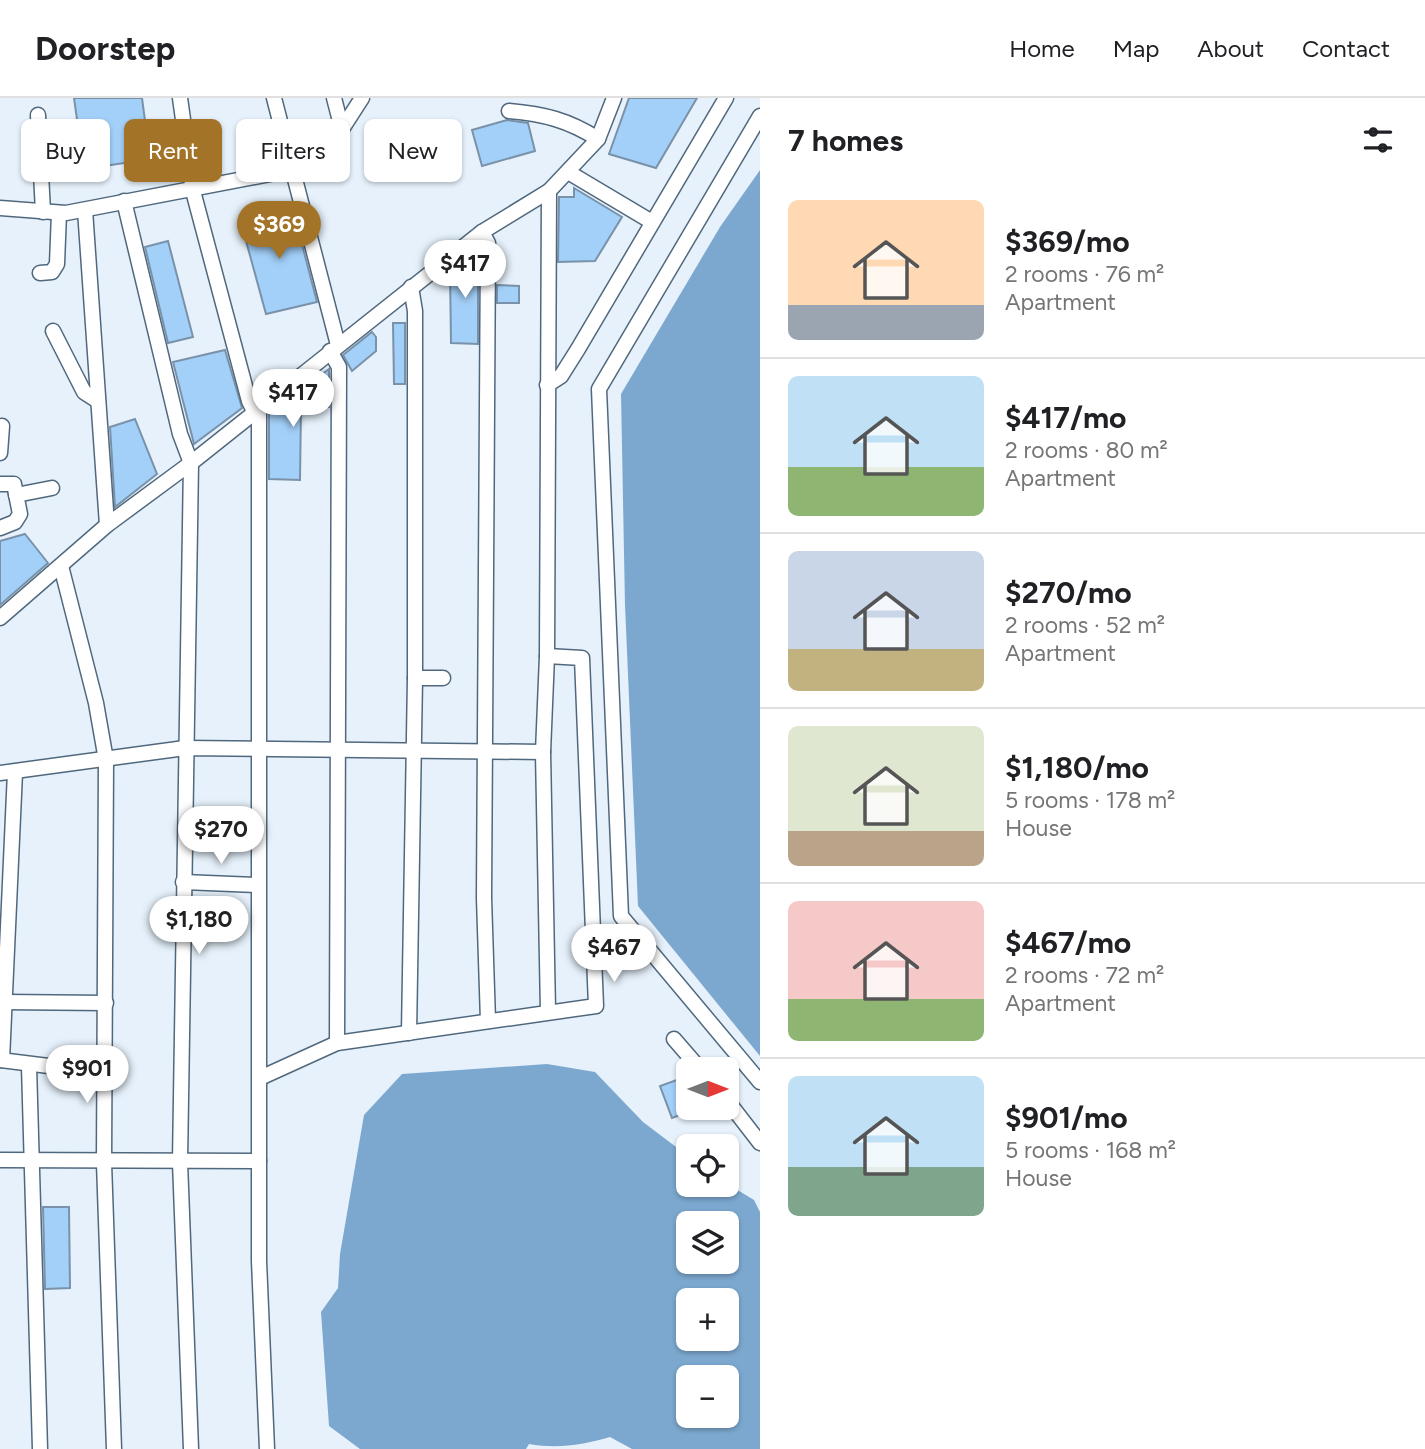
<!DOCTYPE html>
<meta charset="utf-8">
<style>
:root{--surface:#fff;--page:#f2f2f2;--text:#202124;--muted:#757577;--line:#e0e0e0;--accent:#a37328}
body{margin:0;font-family:Figtree,sans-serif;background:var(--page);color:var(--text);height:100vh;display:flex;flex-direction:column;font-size:26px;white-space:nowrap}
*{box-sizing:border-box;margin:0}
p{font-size:23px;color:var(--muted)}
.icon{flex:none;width:38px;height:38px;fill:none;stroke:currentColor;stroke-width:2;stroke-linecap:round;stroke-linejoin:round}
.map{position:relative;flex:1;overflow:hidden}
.sheet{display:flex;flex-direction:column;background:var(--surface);width:665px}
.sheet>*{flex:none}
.guide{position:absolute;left:21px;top:21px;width:634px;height:63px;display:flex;gap:14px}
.needle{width:46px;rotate:90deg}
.tools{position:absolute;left:676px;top:959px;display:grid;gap:14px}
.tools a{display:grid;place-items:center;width:63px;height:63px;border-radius:10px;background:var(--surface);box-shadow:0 2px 5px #0004;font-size:35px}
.price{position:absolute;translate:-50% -60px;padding:0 16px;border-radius:24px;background:#fff;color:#222;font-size:23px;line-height:46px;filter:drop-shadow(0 2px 4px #0008)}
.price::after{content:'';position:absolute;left:50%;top:42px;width:21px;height:16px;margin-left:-10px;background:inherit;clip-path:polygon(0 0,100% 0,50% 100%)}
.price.selected{background:var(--accent);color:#fff}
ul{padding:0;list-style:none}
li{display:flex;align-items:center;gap:21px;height:175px;padding:0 28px}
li+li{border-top:2px solid var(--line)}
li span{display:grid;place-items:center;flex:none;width:196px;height:140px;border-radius:10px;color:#555}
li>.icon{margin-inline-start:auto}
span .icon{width:84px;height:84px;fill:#fffc;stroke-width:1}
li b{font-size:30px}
h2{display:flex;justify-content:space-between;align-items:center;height:84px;padding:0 28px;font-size:30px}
.tag{padding:0 24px;border-radius:10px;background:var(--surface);box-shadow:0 2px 5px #0004;font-size:24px;line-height:63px}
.tag.selected{background:var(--accent);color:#fff}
header{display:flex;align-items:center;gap:42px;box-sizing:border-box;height:98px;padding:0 35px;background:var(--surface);border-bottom:2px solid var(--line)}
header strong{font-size:33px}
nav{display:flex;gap:38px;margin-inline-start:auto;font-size:24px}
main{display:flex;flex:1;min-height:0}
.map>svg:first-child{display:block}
.water{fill:#7ca8cf;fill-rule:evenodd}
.building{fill:#a3d0f9;stroke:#7992a9;stroke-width:2}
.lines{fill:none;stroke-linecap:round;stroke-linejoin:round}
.minor-casing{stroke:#50687d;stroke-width:17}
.minor{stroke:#fff;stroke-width:14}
</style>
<header>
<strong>Doorstep</strong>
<nav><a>Home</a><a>Map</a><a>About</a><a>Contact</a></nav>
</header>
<main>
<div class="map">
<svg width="760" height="1351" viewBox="0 0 760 1351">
<rect width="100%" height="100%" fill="#e6f1fb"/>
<g class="water">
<path d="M760,72V958L638,808L625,507L621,296L720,129Z"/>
<path d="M547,966L595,974L643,1024L688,1058V1087L726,1085L754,1102L760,1114V1351H632L610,1339C583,1347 557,1351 529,1346L526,1351H360L329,1328L321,1214L338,1190L340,1156L364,1017L402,976ZM688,1125H726V1164H688ZM688,1202H726V1241H688ZM688,1279H726V1318H688Z"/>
</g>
<g class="building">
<path d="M74,0H142L147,38L175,33L177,48L150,53L151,61L84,71Z"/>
<path d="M629,0H697L656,70L609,56Z"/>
<path d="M507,22L528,25L535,53L482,68L472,32Z"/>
<path d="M574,90L622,119L595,163L558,164L559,99H574Z"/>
<path d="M293,112L317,204L266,216L240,121Z"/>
<path d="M168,143L193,239L168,245L145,149Z"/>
<path d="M478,149V246L451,245L450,172Z"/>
<path d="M497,187L519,188V205H497Z"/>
<path d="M393,225H405V286H394Z"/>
<path d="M372,234L376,239V253L352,273L343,257Z"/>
<path d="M225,252L242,310L194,346L173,264Z"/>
<path d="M329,271V309H301L300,382L269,381V316Z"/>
<path d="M135,321L157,376L115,409L110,329Z"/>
<path d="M25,436L48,465L0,507V443Z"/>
<path d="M688,978V1014L672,1020L660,988Z"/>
<path d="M43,1109H69L70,1190L45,1191Z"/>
</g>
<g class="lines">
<g class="minor-casing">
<g id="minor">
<path d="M180,0L193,93L249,303L254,313"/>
<path d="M274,0L338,247"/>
<path d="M334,0L342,31"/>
<path d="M509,13C544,16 568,22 598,41"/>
<path d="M38,17L43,114"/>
<path d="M760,18L599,291L621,818L760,984"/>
<path d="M568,74L652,124"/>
<path d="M124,103L180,336L191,365L180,1064L191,1351"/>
<path d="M0,110L66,115L291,72L342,31L362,0"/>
<path d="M85,112L107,427"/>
<path d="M482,134L488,145L484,800L488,923"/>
<path d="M40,175L52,174L57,166L59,115"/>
<path d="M53,233L84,294L98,303"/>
<path d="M330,253L339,269L337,945"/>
<path d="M547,287L561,278L578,251L726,0"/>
<path d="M259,309V1163L267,1351"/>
<path d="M0,355L2,328"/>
<path d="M0,386H14L20,416L15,424L0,430"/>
<path d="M16,397L52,390"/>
<path d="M61,468L96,605L106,662L104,1065L114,1351"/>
<path d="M0,520L107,427L191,365L482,134L549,93L598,41L614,0"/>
<path d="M415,580H443"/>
<path d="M0,675L185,650L543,654"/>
<path d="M183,784L258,787"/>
<path d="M3,904L106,905"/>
<path d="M548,913L543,654L547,558L549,93"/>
<path d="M409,935L415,580V213L411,189"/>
<path d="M674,941L700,971"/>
<path d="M0,962L105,975"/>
<path d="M2,962L15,674"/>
<path d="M29,968L40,1351"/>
<path d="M260,980L337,945L596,908L582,560L547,558"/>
<path d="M726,1001L760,1045"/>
<path d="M0,1062L259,1063"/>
</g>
</g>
<use href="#minor" class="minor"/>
</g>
</svg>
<div class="tools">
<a><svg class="needle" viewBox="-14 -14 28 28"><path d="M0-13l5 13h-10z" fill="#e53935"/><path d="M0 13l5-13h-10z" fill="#757577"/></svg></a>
<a><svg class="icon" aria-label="locate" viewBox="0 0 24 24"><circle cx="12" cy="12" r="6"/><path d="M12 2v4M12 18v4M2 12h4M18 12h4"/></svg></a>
<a><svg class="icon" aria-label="layers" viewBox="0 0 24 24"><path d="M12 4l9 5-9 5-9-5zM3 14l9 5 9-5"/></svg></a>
<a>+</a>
<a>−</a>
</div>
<b class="price selected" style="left:279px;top:163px">$369</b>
<b class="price" style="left:465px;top:202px">$417</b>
<b class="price" style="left:293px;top:331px">$417</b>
<b class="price" style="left:221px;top:768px">$270</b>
<b class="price" style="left:199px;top:858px">$1,180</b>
<b class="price" style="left:614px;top:886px">$467</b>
<b class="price" style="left:87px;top:1007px">$901</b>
<div class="guide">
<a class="tag">Buy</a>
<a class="tag selected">Rent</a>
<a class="tag">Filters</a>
<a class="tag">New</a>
</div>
</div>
<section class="sheet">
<h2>7 homes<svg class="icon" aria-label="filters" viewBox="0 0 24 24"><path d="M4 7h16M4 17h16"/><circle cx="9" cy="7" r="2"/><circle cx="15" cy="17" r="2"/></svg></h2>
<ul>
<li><span style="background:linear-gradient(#ffd9b3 75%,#9aa5b1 0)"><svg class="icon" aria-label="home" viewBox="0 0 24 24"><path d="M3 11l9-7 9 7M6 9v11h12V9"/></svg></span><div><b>$369/mo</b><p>2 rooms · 76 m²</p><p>Apartment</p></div></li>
<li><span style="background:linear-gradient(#bfe0f5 65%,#8fb573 0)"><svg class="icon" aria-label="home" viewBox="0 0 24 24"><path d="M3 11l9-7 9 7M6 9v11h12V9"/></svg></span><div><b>$417/mo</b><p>2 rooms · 80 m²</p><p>Apartment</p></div></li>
<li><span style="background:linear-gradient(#c9d6e8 70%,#c2b280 0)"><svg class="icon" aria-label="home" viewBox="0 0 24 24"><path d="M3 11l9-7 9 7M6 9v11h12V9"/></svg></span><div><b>$270/mo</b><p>2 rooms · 52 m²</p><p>Apartment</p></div></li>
<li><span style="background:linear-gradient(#dfe7d0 75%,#b9a48a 0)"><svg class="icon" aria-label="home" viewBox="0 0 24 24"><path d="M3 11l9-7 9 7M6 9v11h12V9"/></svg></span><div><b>$1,180/mo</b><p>5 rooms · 178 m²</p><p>House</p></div></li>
<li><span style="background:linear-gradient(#f6c9c9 70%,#8fb573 0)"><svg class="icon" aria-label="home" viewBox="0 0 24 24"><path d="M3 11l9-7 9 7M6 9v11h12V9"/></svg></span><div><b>$467/mo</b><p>2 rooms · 72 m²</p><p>Apartment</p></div></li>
<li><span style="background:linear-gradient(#bfe0f5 65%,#7fa58c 0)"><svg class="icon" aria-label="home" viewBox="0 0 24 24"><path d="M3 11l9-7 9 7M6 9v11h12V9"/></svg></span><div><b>$901/mo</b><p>5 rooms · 168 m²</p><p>House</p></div></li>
</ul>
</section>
</main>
